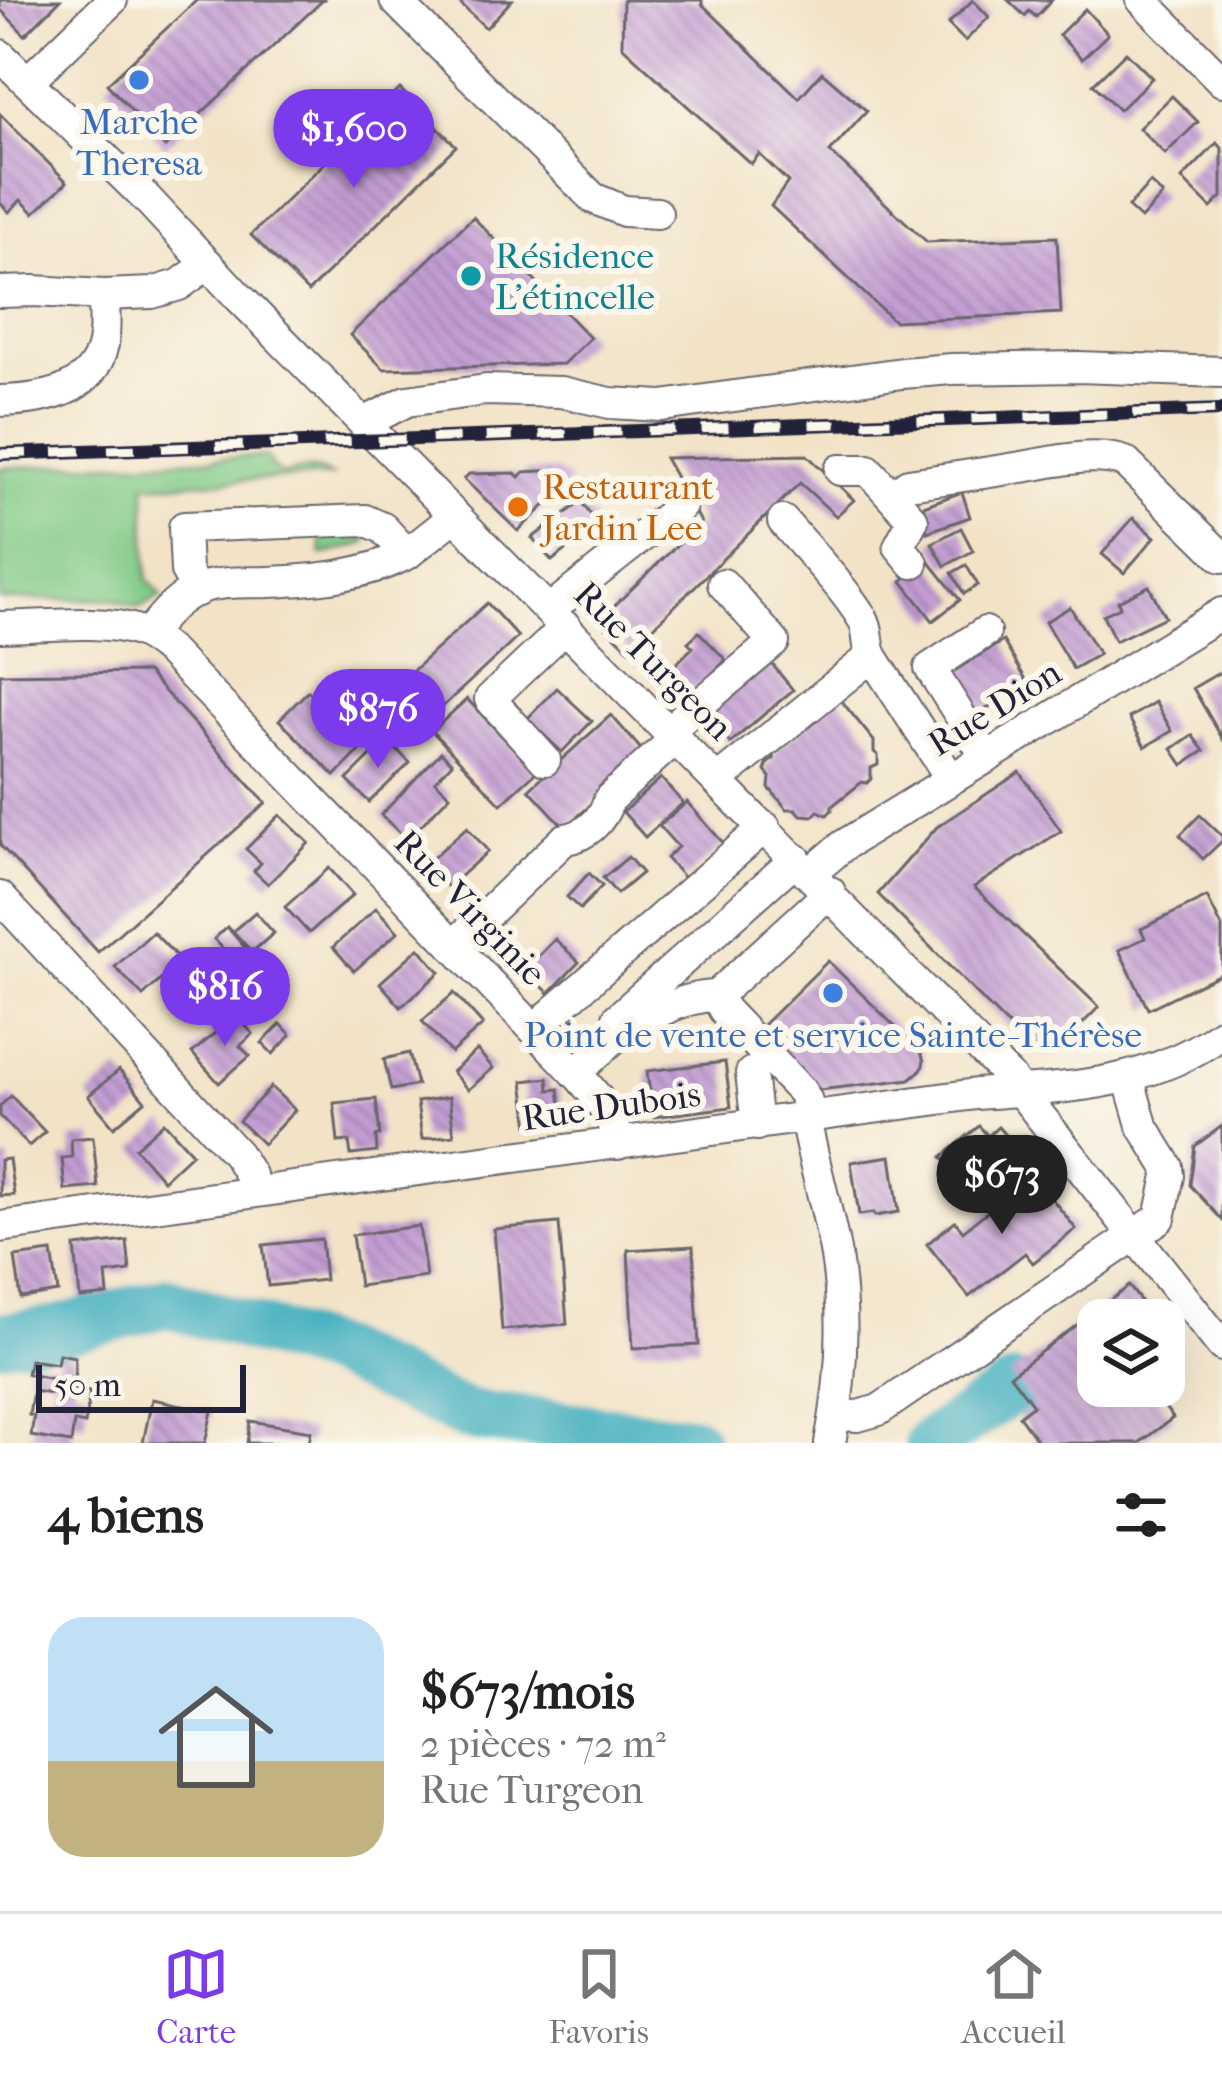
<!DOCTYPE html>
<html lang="fr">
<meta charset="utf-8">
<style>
:root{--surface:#fff;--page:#f6f6f6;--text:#222;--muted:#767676;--line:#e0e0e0;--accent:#7c3aed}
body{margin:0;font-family:"IM FELL French Canon",serif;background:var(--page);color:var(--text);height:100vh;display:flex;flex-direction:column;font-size:45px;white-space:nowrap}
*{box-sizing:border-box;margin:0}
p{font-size:39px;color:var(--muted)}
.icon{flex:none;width:66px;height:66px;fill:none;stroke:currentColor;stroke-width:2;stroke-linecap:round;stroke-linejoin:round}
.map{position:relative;height:1443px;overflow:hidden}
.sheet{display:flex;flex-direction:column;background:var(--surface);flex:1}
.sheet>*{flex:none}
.buttons{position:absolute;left:1077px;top:1299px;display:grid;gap:24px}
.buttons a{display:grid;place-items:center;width:108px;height:108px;border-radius:24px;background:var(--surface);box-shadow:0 12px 48px #0002;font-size:60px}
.scale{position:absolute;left:36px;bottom:30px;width:210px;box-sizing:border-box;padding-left:12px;border:6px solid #22223b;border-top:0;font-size:33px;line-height:42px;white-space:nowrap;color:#22223b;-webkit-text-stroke:9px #fbf7ec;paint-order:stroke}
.price{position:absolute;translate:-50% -102px;padding:0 27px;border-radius:42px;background:var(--accent);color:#fff;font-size:39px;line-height:78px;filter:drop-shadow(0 3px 6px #0008)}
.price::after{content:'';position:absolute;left:50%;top:72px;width:36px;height:27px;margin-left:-18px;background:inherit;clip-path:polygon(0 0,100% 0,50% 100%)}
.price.selected{background:#222;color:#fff}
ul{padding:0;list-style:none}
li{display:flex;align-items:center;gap:36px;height:300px;padding:0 48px}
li+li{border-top:3px solid var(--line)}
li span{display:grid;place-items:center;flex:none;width:336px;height:240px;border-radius:36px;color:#555}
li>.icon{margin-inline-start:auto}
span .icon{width:144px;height:144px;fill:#fffc;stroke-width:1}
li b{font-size:51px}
h2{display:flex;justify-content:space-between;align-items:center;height:144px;padding:0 48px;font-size:51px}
.menu{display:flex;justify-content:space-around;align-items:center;height:168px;border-top:3px solid var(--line);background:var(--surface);font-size:33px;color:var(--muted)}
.menu a{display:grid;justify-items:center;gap:6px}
.menu .selected{color:var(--accent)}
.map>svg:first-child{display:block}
.green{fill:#81ca87;stroke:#527661;stroke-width:3}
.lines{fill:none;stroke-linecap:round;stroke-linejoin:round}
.river{stroke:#41aebf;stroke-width:51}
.building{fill:url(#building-back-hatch)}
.minor-casing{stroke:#6b666c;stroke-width:34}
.minor{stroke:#fff;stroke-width:30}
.rail-casing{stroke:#22223b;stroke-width:14}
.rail{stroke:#fbf7ec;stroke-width:9;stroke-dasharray:27;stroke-linecap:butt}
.shop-dot{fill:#3f7fe0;stroke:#fbf7ec;stroke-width:4.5}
.culture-dot{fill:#0f9aa8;stroke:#fbf7ec;stroke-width:4.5}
.food-dot{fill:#e8710a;stroke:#fbf7ec;stroke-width:4.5}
.labels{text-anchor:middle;stroke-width:12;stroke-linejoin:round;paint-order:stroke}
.shop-label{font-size:36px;fill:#366cbe;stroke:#fbf7ec}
.culture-label{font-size:36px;fill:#0d838f;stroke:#fbf7ec;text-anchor:start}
.food-label{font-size:36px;fill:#c56008;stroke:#fbf7ec;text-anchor:start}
.street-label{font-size:36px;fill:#22223b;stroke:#fbf7ec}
</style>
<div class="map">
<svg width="1222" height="1443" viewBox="0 0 1222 1443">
<defs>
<pattern id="building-back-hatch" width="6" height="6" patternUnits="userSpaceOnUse" patternTransform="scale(3)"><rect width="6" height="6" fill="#c39dd3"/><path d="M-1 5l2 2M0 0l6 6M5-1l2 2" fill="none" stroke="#9e80ac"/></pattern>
</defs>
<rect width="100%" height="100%" fill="#fbf7ec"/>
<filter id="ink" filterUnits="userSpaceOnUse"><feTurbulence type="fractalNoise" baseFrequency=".00833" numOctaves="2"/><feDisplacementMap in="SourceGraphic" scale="24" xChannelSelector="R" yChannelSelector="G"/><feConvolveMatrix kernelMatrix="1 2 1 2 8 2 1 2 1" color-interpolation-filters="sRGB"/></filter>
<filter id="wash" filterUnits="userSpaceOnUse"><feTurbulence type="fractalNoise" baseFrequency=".004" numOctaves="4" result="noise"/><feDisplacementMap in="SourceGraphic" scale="48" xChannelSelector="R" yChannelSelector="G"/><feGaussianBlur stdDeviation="2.7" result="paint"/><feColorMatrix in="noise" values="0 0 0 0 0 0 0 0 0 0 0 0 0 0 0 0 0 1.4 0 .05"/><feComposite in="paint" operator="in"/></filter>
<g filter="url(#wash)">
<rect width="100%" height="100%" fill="#f2e3c7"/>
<g class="green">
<path d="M267,456L271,467L283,475C300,469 314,466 331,476L145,485L147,579L162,596C133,612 142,609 112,599L0,600V468Z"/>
<path d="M367,534L366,543L322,555L321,536Z"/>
</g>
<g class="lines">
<g class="river">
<path d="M0,1338L56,1331L166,1302L335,1353L466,1415L693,1441"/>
<path d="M930,1443L1014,1388"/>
</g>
</g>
<g id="blocks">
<g class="building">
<path d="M0,0H60L25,35L0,9Z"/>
<path d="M197,0H323L165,147L107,84Z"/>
<path d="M456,0H512L486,28Z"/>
<path d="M623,0H702V4L799,98L822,72L867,111L830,152L927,242L1057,237L1061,313L894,321L771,206L788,182L759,154L751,164L622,46Z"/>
<path d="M973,0L989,17L965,41L948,24Z"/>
<path d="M1008,0H1052L1036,17L1029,11L1025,16Z"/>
<path d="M1085,9L1108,34L1082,59L1059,35Z"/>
<path d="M1126,52L1152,78L1119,110L1093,84Z"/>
<path d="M400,89L456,146L308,292L251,235Z"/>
<path d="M1172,96L1198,122L1165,154L1139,128Z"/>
<path d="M0,114L67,182L34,213L21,200L9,212L0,203Z"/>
<path d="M1217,143L1222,148V197L1211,208L1182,179Z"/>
<path d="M1150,183L1163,195L1141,219L1128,207Z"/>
<path d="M473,217L590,338L563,364L384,369L350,335Z"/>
<path d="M807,455L854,500L836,516L800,483L630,650L605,626L615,616L611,609L701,522L665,458Z"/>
<path d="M557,470L570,482L518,531L464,479L469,474L515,473L519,477L524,472Z"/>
<path d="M962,492L970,517L927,532L918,508Z"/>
<path d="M581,502L599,525L552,561L532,538Z"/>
<path d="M1133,518L1155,537L1124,573L1102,554Z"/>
<path d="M961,528L973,551L945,566L932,543Z"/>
<path d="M928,560L960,600L933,621L902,581Z"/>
<path d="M966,565L978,585L964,594L952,573Z"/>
<path d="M1149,586L1165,617L1115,641L1103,615L1120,607L1118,601Z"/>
<path d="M487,603L518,637L439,710L407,676Z"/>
<path d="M1070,607L1099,654L1073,669L1045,622Z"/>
<path d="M699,632L726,660L693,692L671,669L693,647L688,642Z"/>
<path d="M1003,641L1028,683L970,719L944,677Z"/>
<path d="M767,658L793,690L730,743L704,711Z"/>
<path d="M1222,671V738L1193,688Z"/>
<path d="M147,672L266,803L98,952L0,845V674Z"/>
<path d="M557,688L592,721L562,752L527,719Z"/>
<path d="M308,691L332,714L350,696L382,728L335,776L279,720Z"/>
<path d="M839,698L874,741V752L878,755V765L871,768V779L867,783L862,782L832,806V810L827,815L818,811L813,816L801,815L796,809H787L769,788L770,777L765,771L768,763L774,759L775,750Z"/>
<path d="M467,699L536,772L501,804L432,731Z"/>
<path d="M1155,702L1172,731L1145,747L1129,718Z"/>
<path d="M611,715L646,755L565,828L529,789Z"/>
<path d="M1192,735L1204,751L1183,765L1172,749Z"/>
<path d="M387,740L410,763L369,802L347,780Z"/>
<path d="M441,752L452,763L435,781L450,795L407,840L381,815Z"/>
<path d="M1020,772L1061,831L974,887L1099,1007L1050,1056L1033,1051L878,894L937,827Z"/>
<path d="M661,778L683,803L645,837L623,812Z"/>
<path d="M687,802L724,844L685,879L666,858L678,847L659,826Z"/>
<path d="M280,815L309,843L268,884L254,871L261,863L246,849Z"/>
<path d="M1200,815L1222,836V841L1203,859L1180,835Z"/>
<path d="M467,827L488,851L448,887L426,864Z"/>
<path d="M628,857L642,873L617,894L603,878Z"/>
<path d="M329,868L353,895L309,933L285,907Z"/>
<path d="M589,873L602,886L580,909L567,897Z"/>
<path d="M1207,897L1222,927V973L1148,1009L1119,950L1145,938L1141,929Z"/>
<path d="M376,908L398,932L354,971L333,947Z"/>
<path d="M255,912L274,933L252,952L233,931Z"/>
<path d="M227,927L246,949L236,959L258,983L230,1010L215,994L189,1018L175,1004L229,955L214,939Z"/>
<path d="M153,932L181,961L143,996L115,967Z"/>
<path d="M555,939L579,962L549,993L525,970Z"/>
<path d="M419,948L440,972L401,1007L380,983Z"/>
<path d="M828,961L921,1052L924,1061L922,1069L910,1079L820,1090L760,1028Z"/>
<path d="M454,993L483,1025L451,1053L422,1021Z"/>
<path d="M236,1015L253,1034L240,1046L250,1056L219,1083L192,1053Z"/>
<path d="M281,1024L291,1035L273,1054L262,1043Z"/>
<path d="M477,1050L493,1068L468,1090L452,1072Z"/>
<path d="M409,1053L417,1085L391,1090L384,1059Z"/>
<path d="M725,1062L731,1107L653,1117L647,1071Z"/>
<path d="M119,1070L145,1101L114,1127L88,1096Z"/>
<path d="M548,1078L549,1090L559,1089L563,1122L529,1126L523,1081Z"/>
<path d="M271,1087L295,1110L263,1144L239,1121Z"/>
<path d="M11,1096L45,1132L29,1146L0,1116V1106Z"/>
<path d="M449,1097L454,1135L422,1139L417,1102Z"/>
<path d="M376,1099L380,1135L376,1136L377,1152L351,1155L349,1141L338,1142L334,1103Z"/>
<path d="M164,1122L192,1153L163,1180L135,1148Z"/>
<path d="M979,1126L988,1136L998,1127L1019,1151L972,1191L942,1157Z"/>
<path d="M1222,1126V1220L1190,1185L1195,1146Z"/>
<path d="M93,1137L98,1187L65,1190L62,1158L72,1157L71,1139Z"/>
<path d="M891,1156L899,1212L875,1216L874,1213L859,1215L851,1162Z"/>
<path d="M9,1159L14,1195L0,1196V1160Z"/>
<path d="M1033,1175L1076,1229L1033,1263L1025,1253L969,1297L927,1244L955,1221L963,1231Z"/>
<path d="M559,1223L567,1324L502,1330L494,1229Z"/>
<path d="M419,1226L426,1277L359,1286L352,1235Z"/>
<path d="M321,1239L325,1280L268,1286L263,1245Z"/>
<path d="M127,1241L130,1271L106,1274L108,1295L80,1298L75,1247Z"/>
<path d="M693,1246L699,1345L633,1348L628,1250Z"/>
<path d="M52,1252L58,1292L21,1298L15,1257Z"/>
<path d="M1129,1286L1155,1320H1098V1386H1149L1173,1418L1139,1443H1039L1019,1416L1033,1405L1010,1375Z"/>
<path d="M59,1354L75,1357L74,1389L90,1392L85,1424L74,1422L71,1443L31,1436L34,1416L29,1415L33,1391L51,1394L54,1379L27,1374L30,1360L57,1364Z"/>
<path d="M152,1399L212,1411L205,1443H143Z"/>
<path d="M250,1421L311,1431L309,1443H247Z"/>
</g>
</g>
</g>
<g filter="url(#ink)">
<use href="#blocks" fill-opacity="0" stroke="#6b666c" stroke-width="3"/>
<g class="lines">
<g class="minor-casing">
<g id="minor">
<path d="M395,0L593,198L624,211L657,213"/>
<path d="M1142,0L1222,81"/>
<path d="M0,55L147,199L234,292L1010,1078L1222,1346"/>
<path d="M28,81L112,0"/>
<path d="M0,292L34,291L104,295L152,293L179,285L208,264"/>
<path d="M0,401C41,400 93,393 103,344C106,329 104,311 104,295"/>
<path d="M364,423L407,401L486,390L561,392L610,403L662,406L902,373L952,369L1078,367L1222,372"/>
<path d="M840,470H868L913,520L899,546L913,563"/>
<path d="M892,496L908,484C946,479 984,473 1022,467C1055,462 1093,451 1125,462L1222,557"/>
<path d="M783,521C810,553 841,584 863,619C870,631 866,643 872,656L951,779"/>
<path d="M197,591L186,571L184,527L365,520L383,528L407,554L455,516"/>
<path d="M549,610L681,506"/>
<path d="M0,627C41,627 99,618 138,631C151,636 161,645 171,653L576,1073C595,1094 614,1115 618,1144"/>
<path d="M985,632L930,668L987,758"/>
<path d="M147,635C163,615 178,596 204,587C224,581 248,583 269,582C317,580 364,576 407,554"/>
<path d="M669,730L774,642L723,584"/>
<path d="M545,760L490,699L566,627"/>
<path d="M718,780L872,656"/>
<path d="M811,873L844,845L1222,613"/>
<path d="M0,897L237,1154L250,1175L253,1192"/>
<path d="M454,945L565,839C587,836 603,820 609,799L676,738"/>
<path d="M716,996L724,1010L802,1092L807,1101L805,1118C814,1165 828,1210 836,1256C846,1319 842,1381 830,1443"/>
<path d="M534,1029L765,827"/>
<path d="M615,1037C644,1019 681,996 716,996L830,892"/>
<path d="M576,1073L615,1037L618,1018L796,859"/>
<path d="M751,1073L757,1125"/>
<path d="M0,1227L976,1094C1062,1088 1150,1087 1222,1033"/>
<path d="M835,1415L858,1416L879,1410L1160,1218L1169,1176L1168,1167L1142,1125L1128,1077"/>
</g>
</g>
<use href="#minor" class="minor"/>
<g class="rail-casing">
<path id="rail" d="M0,454L1222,410"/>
</g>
<use href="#rail" class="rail"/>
</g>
</g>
<g class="shop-dot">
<circle cx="139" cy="80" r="12"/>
<circle cx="833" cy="993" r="12"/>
</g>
<circle class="culture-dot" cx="471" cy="276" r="12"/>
<circle class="food-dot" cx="518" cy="507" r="12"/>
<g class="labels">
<g class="shop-label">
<text x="139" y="134">Marche<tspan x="139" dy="41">Theresa</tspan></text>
<text x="833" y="1047">Point de vente et service Sainte-Thérèse</text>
</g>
<g class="culture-label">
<text x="495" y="268">Résidence<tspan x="495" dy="41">L'étincelle</tspan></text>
</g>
<g class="food-label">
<text x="542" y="499">Restaurant<tspan x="542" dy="41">Jardin Lee</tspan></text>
</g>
<g class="street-label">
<text transform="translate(654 660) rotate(45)" y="13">Rue Turgeon</text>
<text transform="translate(994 707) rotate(-32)" y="13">Rue Dion</text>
<text transform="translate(471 907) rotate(46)" y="13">Rue Virginie</text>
<text transform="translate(611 1105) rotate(-8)" y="13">Rue Dubois</text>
</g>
</g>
</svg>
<div class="buttons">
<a><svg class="icon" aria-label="layers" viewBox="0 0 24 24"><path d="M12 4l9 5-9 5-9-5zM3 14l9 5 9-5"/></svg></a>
</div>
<div class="scale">50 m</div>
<b class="price" style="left:354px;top:191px">$1,600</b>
<b class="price" style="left:378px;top:771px">$876</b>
<b class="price" style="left:225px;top:1049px">$816</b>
<b class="price selected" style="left:1002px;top:1237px">$673</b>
</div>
<section class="sheet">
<h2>4 biens<svg class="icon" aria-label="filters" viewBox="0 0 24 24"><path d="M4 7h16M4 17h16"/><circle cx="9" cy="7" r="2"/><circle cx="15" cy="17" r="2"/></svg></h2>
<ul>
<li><span style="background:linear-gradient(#bfe0f5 60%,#c2b280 0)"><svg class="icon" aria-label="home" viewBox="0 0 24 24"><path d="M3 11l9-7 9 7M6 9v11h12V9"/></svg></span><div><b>$673/mois</b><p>2 pièces · 72 m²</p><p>Rue Turgeon</p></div></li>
</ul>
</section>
<nav class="menu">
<a class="selected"><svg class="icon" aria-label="map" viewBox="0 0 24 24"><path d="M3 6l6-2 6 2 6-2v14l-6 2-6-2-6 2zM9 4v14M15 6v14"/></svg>Carte</a>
<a><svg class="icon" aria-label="saved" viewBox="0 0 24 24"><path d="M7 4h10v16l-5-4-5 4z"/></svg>Favoris</a>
<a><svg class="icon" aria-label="home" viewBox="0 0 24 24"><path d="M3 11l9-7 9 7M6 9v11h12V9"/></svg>Accueil</a>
</nav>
